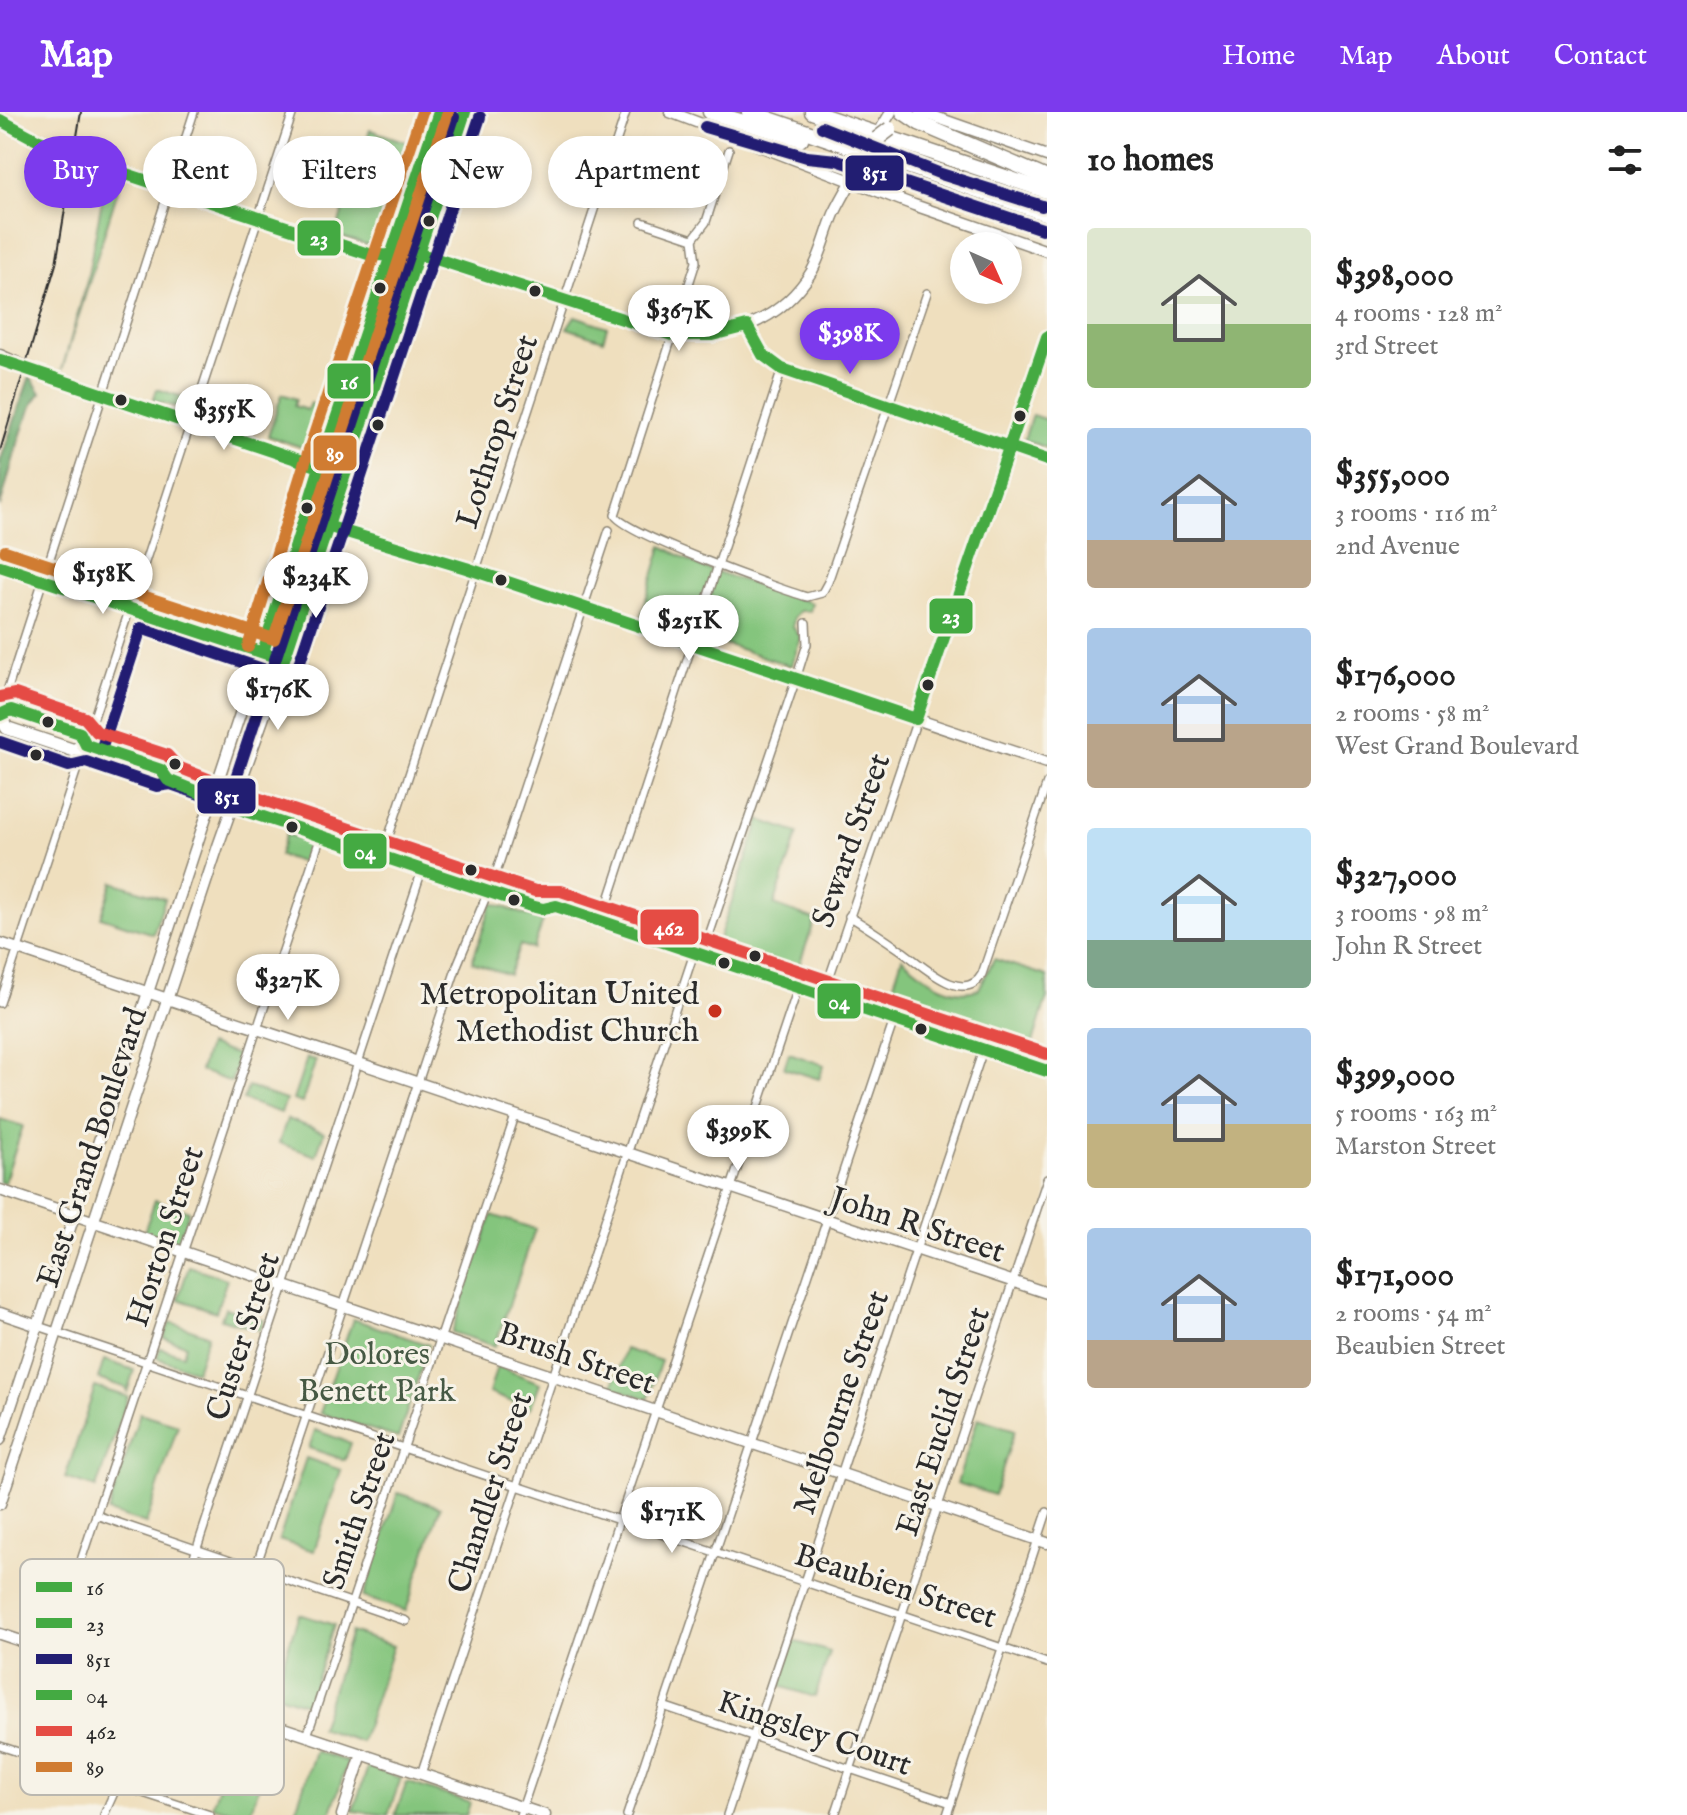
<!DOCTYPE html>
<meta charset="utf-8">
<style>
:root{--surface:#fff;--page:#f2f2f2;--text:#222;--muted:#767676;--accent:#7c3aed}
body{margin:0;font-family:"IM FELL English",serif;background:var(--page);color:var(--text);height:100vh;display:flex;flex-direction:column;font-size:30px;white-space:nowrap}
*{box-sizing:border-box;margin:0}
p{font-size:26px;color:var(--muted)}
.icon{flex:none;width:44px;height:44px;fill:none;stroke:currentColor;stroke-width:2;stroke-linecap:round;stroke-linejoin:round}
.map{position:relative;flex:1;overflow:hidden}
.sheet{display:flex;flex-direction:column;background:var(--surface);width:640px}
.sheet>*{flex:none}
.top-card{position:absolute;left:24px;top:24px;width:760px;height:72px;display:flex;gap:16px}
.needle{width:52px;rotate:135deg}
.buttons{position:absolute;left:950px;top:120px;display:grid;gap:16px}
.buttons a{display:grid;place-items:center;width:72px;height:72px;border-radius:50%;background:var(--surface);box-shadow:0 4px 12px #0003;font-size:40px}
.price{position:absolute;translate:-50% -68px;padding:0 18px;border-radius:28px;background:#fff;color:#222;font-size:26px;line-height:52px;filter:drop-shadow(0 2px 4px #0008)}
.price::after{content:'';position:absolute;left:50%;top:48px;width:24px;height:18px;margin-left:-12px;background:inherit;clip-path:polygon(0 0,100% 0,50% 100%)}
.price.current{background:var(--accent);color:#fff}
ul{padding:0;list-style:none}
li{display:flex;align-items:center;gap:24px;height:200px;padding:0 40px}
li span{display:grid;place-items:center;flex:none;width:224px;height:160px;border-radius:8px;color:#555}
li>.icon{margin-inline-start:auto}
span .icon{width:96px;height:96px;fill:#fffc;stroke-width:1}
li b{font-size:34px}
h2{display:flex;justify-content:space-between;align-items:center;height:96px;padding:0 40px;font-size:34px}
.tag{padding:0 28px;border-radius:36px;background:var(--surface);box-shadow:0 4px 12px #0003;font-size:28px;line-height:72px}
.tag.current{background:var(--accent);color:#fff}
header{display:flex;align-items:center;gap:48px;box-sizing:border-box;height:112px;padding:0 40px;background:var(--accent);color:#fff}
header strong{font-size:38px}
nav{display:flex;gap:44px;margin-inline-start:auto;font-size:28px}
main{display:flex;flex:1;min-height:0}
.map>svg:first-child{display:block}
.green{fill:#84c57d;stroke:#587854;stroke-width:2}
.forest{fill:#6baa6c;stroke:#4b6a4c;stroke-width:2}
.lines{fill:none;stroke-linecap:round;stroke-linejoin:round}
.street-casing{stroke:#8d8574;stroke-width:10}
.secondary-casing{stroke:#8d8574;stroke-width:13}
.primary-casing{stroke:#8d8574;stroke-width:15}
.highway-casing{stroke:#8d8574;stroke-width:17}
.street{stroke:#fff;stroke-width:7}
.secondary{stroke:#fff;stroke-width:10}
.primary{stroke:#fff;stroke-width:12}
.highway{stroke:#fff;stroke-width:14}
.tram{stroke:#2b2b2b;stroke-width:2}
.rail{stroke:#2b2b2b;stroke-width:2}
.secondary-bridge-casing{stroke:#8d8574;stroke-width:13;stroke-linecap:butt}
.highway-bridge-casing{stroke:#8d8574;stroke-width:17;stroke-linecap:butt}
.secondary-bridge{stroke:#fff;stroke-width:10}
.highway-bridge{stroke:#fff;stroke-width:14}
.bus-1-casing{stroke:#f7f3e8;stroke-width:18}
.bus-2-casing{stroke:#f7f3e8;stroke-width:18}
.bus-3-casing{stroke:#f7f3e8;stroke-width:18}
.bus-4-casing{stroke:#f7f3e8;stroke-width:18}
.bus-5-casing{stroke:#f7f3e8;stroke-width:18}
.bus-6-casing{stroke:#f7f3e8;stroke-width:18}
.bus-1{stroke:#44aa42;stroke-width:12}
.bus-2{stroke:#44aa42;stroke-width:12}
.bus-3{stroke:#221e72;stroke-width:12}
.bus-4{stroke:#44aa42;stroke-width:12}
.bus-5{stroke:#e54c44;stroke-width:12}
.bus-6{stroke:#d07c32;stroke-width:12}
.bus-dot{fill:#2b2b2b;stroke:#f7f3e8;stroke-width:3}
.poi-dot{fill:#c8321e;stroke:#f7f3e8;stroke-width:3}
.labels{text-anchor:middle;stroke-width:6;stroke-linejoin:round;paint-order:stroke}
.street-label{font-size:32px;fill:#2b2b2b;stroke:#f7f3e8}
.poi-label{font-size:32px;fill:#2b2b2b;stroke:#f7f3e8;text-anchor:end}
.park-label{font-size:32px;fill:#465944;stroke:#f7f3e8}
.key{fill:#f7f3e8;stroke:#bab7af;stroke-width:2}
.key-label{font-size:22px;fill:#2b2b2b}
.line-badge{stroke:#f7f3e8;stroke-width:3}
.badge-label{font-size:22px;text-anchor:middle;font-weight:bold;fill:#fff}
</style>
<header>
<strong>Map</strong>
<nav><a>Home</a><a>Map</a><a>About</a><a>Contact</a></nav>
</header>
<main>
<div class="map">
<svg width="1047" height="1703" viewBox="0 0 1047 1703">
<rect width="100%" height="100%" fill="#f7f3e8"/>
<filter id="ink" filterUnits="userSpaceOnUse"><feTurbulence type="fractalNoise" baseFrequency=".0125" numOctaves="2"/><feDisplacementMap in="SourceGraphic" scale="16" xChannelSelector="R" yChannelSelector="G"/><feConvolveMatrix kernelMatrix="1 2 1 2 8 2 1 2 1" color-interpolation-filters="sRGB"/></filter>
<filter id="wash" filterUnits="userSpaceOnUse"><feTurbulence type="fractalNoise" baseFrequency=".006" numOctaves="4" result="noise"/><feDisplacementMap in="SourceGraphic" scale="32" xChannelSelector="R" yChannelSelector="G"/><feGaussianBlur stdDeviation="1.8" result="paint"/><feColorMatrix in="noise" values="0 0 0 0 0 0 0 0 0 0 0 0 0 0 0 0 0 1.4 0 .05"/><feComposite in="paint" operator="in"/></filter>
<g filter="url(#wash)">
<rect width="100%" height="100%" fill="#efdfbe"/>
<g class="green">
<path d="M370,18L415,33L406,60L361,44Z"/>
<path d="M356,59L401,76L379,136L335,123Z"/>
<path d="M106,66L120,71L62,258L87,169Z"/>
<path d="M575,204L607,215L603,228L567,216Z"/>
<path d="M157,277L189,287L185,298L153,288Z"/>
<path d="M282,282L296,287L294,294L307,298L310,291L328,297L313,339L268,324Z"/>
<path d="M1032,303L1047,308V336L1024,328Z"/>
<path d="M662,434L701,455L812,491L810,499H800L794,505L793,515L801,526L791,554L641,504Z"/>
<path d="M112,449L134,456L126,482L111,477L117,458L110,455Z"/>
<path d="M760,708L798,721L774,793L815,808L797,859L717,832Z"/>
<path d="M286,722L310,730L303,751L279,743Z"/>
<path d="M113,770L165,787L153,822L101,805Z"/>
<path d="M492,791L543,809L533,837L520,833L509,863L472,850Z"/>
<path d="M902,846C924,864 949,888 979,877L994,847L1047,864V885L1031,937L888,890Z"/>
<path d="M208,933L240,944L231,970L200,959Z"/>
<path d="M789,941L824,953L819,967L784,956Z"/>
<path d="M307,946L316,948L302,991L293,988Z"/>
<path d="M248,975L286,988L281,1001L243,988Z"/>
<path d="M0,1007L23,1014L4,1071L0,1070Z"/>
<path d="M287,1007L324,1020L316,1044L279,1031Z"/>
<path d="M155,1088L189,1099L179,1130L144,1120Z"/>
<path d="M492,1103L535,1117L495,1234L452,1220Z"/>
<path d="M189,1154L227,1167L216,1200L178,1187Z"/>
<path d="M225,1196L264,1208L260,1218L221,1207Z"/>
<path d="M353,1207L429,1233L398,1326L320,1301Z"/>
<path d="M170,1210L208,1223L196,1259L157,1246L160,1236L183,1243L186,1233L164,1226Z"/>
<path d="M625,1237L661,1249L648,1287L612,1275Z"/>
<path d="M104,1248L134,1258L127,1280L124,1275L98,1267Z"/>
<path d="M497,1254L540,1271L530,1297L489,1281Z"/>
<path d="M95,1275L128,1285L96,1376L65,1366Z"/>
<path d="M140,1301L178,1313L146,1412L108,1400Z"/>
<path d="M978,1306L1015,1318L994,1383L957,1371Z"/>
<path d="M315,1318L351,1331L345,1348L309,1336Z"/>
<path d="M306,1346L341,1358L314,1439L279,1428Z"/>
<path d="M398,1381L440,1395L406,1499L363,1485Z"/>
<path d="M299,1502L334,1513L308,1593L273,1581Z"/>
<path d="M351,1520L393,1534L361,1630L320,1616Z"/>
<path d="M794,1529L830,1540L815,1585L780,1574Z"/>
<path d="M315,1639L348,1650L330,1703H294Z"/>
<path d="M368,1655L401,1666L388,1703L353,1699Z"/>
<path d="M225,1657L261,1669L249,1703L212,1694Z"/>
<path d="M407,1670L470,1691L466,1703H395Z"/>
</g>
<path class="forest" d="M30,264L41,281C25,294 7,372 0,395V350Z"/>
</g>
<g filter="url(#ink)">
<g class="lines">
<g class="street-casing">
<g id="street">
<path d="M642,110L693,127"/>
<path d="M693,127L696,150L615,403C623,421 779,477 807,485L822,481L828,470L927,181"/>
<path d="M693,127L706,110L729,38"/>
<path d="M0,601L194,0"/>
<path d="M382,745L626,0"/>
<path d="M849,804C867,815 885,827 902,839C920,851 964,895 982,862L1047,671"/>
<path d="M602,809L782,257"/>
<path d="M702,844L796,567L807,532L806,511"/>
<path d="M823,884L1047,225"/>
<path d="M0,891L293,0"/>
<path d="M38,1214L1047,1551"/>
<path d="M96,1403L406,1509"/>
<path d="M51,1539L321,724"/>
<path d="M210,1592L458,851L496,761L609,418"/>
<path d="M663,1594L951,1691"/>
<path d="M307,1624L515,1004"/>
<path d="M0,1634L210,1703"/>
<path d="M421,1662L694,841"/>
<path d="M104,1703L121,1665L422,758"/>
<path d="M520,1703L798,876"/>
<path d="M627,1703L894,908"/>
<path d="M727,1703L983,938"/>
<path d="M835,1703L1047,1067"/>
<path d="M947,1703L1047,1400"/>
</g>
</g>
<g class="secondary-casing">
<g id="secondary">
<path d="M670,0L914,93L1047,139"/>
<path d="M921,0L1047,44"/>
<path d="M0,8L37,28L111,57L371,143L427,144L657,219C716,235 780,212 812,159C822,141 826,121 834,102C842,85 852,69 861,53"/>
<path d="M882,15L891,0"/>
<path d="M374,199L390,194L398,207"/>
<path d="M747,214L763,243L782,257L1047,348"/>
<path d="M0,243L61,270L346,364"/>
<path d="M347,276L356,287L373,284"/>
<path d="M320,358L329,413"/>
<path d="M304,407L466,456L1047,651"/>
<path d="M0,454L284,547"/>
<path d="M0,831L1047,1181"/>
<path d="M0,1078L1047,1431"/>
<path d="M0,1201L38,1214"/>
<path d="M0,1328L439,0"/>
<path d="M0,1392L218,734L304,492L465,0"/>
<path d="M0,1522L545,1703"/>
<path d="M342,1703L362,1642"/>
</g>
</g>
<g class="primary-casing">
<g id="primary">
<path d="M0,603L11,598L80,621L86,633"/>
<path d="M0,605L7,616L73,638L86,633L161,658L172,655L324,710L547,783L556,794L1047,959"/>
<path d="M161,658L168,668L245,699L531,794L543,797L556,794"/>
</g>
</g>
<g class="highway-casing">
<g id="highway">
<path d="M710,0L801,27"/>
<path d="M749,0L1047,102"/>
<path d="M812,0L1047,79"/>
<path d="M903,0L919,11L1047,66"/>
</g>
</g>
<use href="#street" class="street"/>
<use href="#secondary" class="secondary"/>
<use href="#primary" class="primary"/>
<use href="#highway" class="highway"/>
<path class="tram" d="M271,701L418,747"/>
<path class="rail" d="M0,339L56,152L81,0"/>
<g class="secondary-bridge-casing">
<path id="secondary-bridge" d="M861,53L879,24"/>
</g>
<g class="highway-bridge-casing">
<path id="highway-bridge" d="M877,27L890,17"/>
</g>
<use href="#secondary-bridge" class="secondary-bridge"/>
<use href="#highway-bridge" class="highway-bridge"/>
<g class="bus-1-casing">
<g id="bus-1">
<path d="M0,454L282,547"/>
<path d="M263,540L320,355L439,0"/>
<path d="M284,547L465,0"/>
</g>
</g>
<g class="bus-2-casing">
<g id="bus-2">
<path d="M0,8L37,28L111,57L371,143L427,144L672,223H712L747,214L763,243L782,257L1047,348"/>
<path d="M0,248L320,355L330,415L466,456L916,607L1047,225"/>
</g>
</g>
<g class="bus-3-casing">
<g id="bus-3">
<path d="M705,15L807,45L837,48L1042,117"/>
<path d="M822,15L941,62L1042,94"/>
<path d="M0,630L69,654L86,650L157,674L171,672L214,687H223L231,681L454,5"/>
<path d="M101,638L141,516L280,563L290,562L298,555L480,5"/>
</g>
</g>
<g class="bus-4-casing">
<path id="bus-4" d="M0,603L11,598L80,621L86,633L161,658L168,668L245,699L531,794L543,797L556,794L1047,959"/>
</g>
<g class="bus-5-casing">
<path id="bus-5" d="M0,585L15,582L85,606L97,620L167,643L178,655L251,684L535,779H561L1047,942"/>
</g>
<g class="bus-6-casing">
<g id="bus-6">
<path d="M5,439L274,527L448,0"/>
<path d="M248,535L305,350L422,0"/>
</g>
</g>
<use href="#bus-1" class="bus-1"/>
<use href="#bus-2" class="bus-2"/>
<use href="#bus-3" class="bus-3"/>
<use href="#bus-4" class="bus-4"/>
<use href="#bus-5" class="bus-5"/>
<use href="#bus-6" class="bus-6"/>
</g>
</g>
<g class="bus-dot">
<circle cx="429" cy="109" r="7"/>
<circle cx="380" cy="176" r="7"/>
<circle cx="535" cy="179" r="7"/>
<circle cx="121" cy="288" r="7"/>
<circle cx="1020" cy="304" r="7"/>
<circle cx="378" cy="313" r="7"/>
<circle cx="307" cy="396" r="7"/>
<circle cx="501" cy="468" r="7"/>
<circle cx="928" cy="573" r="7"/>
<circle cx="48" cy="610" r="7"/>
<circle cx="36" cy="643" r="7"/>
<circle cx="175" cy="652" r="7"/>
<circle cx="292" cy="715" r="7"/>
<circle cx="471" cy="758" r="7"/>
<circle cx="514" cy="788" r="7"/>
<circle cx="755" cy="844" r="7"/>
<circle cx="724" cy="851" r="7"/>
<circle cx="921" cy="917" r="7"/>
</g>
<circle class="poi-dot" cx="715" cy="899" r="8"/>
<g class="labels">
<g class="street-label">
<text transform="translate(496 319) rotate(-72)" y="11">Lothrop Street</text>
<text transform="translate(850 728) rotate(-71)" y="11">Seward Street</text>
<text transform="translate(91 1035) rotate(-72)" y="11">East Grand Boulevard</text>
<text transform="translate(918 1112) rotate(18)" y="11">John R Street</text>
<text transform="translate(164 1124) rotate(-72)" y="11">Horton Street</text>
<text transform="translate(242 1224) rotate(-72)" y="11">Custer Street</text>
<text transform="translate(577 1245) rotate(19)" y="11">Brush Street</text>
<text transform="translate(840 1290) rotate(-71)" y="11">Melbourne Street</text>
<text transform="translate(942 1309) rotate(-72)" y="11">East Euclid Street</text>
<text transform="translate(489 1380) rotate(-72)" y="11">Chandler Street</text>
<text transform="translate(358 1398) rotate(-71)" y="11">Smith Street</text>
<text transform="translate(896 1473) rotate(18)" y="11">Beaubien Street</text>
<text transform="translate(815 1620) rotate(19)" y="11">Kingsley Court</text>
</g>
<g class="poi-label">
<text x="699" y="892">Metropolitan United<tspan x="699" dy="37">Methodist Church</tspan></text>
</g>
<g class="park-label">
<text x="377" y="1252">Dolores<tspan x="377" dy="37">Benett Park</tspan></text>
</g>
</g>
<rect x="20" y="1447" width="264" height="236" rx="12" class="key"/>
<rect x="36" y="1470" width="36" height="10" fill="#44aa42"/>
<rect x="36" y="1506" width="36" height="10" fill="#44aa42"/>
<rect x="36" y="1542" width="36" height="10" fill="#221e72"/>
<rect x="36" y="1578" width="36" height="10" fill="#44aa42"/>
<rect x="36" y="1614" width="36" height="10" fill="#e54c44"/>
<rect x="36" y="1650" width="36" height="10" fill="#d07c32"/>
<g class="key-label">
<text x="86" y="1483">16</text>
<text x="86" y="1519">23</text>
<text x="86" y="1555">851</text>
<text x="86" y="1591">04</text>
<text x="86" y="1627">462</text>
<text x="86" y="1663">89</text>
</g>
<g class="line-badge">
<rect x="844" y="42" width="61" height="38" rx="8" fill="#221e72"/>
<rect x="296" y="107" width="46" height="38" rx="8" fill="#44aa42"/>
<rect x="326" y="250" width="46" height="38" rx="8" fill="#44aa42"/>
<rect x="312" y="322" width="46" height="38" rx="8" fill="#d07c32"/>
<rect x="928" y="485" width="46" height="38" rx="8" fill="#44aa42"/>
<rect x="196" y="665" width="61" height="38" rx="8" fill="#221e72"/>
<rect x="342" y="720" width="46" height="38" rx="8" fill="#44aa42"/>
<rect x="639" y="796" width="61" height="38" rx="8" fill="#e54c44"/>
<rect x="816" y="870" width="46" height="38" rx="8" fill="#44aa42"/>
</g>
<g class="badge-label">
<text x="875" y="68">851</text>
<text x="319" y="133">23</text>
<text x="349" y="277">16</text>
<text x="335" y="349">89</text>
<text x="951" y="511">23</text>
<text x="227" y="692">851</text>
<text x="365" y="747">04</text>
<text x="669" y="823">462</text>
<text x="839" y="897">04</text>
</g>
</svg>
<div class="buttons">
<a><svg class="needle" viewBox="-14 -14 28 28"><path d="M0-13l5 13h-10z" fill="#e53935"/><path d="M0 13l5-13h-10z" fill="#767676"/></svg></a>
</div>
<b class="price" style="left:679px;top:241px">$367K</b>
<b class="price current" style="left:850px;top:264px">$398K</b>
<b class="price" style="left:224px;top:340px">$355K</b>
<b class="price" style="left:103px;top:504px">$158K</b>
<b class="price" style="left:316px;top:508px">$234K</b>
<b class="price" style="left:689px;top:551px">$251K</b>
<b class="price" style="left:278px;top:620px">$176K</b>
<b class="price" style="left:288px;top:910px">$327K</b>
<b class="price" style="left:738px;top:1061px">$399K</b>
<b class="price" style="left:672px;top:1443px">$171K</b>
<div class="top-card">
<a class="tag current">Buy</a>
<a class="tag">Rent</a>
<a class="tag">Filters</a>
<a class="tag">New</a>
<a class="tag">Apartment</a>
</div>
</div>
<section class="sheet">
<h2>10 homes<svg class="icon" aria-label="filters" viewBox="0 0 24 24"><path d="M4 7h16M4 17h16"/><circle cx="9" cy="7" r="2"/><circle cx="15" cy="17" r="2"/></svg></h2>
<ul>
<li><span style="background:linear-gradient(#dfe7d0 60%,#8fb573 0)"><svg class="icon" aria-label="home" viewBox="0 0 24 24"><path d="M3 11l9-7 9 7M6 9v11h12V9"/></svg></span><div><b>$398,000</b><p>4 rooms · 128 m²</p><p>3rd Street</p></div></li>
<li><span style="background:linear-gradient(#a9c7e8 70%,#b9a48a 0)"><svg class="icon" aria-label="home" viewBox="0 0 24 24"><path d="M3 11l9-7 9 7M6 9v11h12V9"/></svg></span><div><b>$355,000</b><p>3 rooms · 116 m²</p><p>2nd Avenue</p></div></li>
<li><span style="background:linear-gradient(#a9c7e8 60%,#b9a48a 0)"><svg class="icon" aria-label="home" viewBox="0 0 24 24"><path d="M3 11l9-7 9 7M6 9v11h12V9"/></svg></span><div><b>$176,000</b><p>2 rooms · 58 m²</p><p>West Grand Boulevard</p></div></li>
<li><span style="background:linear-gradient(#bfe0f5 70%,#7fa58c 0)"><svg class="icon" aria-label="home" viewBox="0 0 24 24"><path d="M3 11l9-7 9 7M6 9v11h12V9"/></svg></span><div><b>$327,000</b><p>3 rooms · 98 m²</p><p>John R Street</p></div></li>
<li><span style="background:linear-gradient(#a9c7e8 60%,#c2b280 0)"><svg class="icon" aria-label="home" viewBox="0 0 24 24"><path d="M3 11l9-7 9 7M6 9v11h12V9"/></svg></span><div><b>$399,000</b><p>5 rooms · 163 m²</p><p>Marston Street</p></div></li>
<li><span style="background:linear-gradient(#a9c7e8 70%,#b9a48a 0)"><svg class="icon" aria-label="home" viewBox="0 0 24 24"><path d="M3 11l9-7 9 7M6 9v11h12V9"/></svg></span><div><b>$171,000</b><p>2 rooms · 54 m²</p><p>Beaubien Street</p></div></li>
</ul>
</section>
</main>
